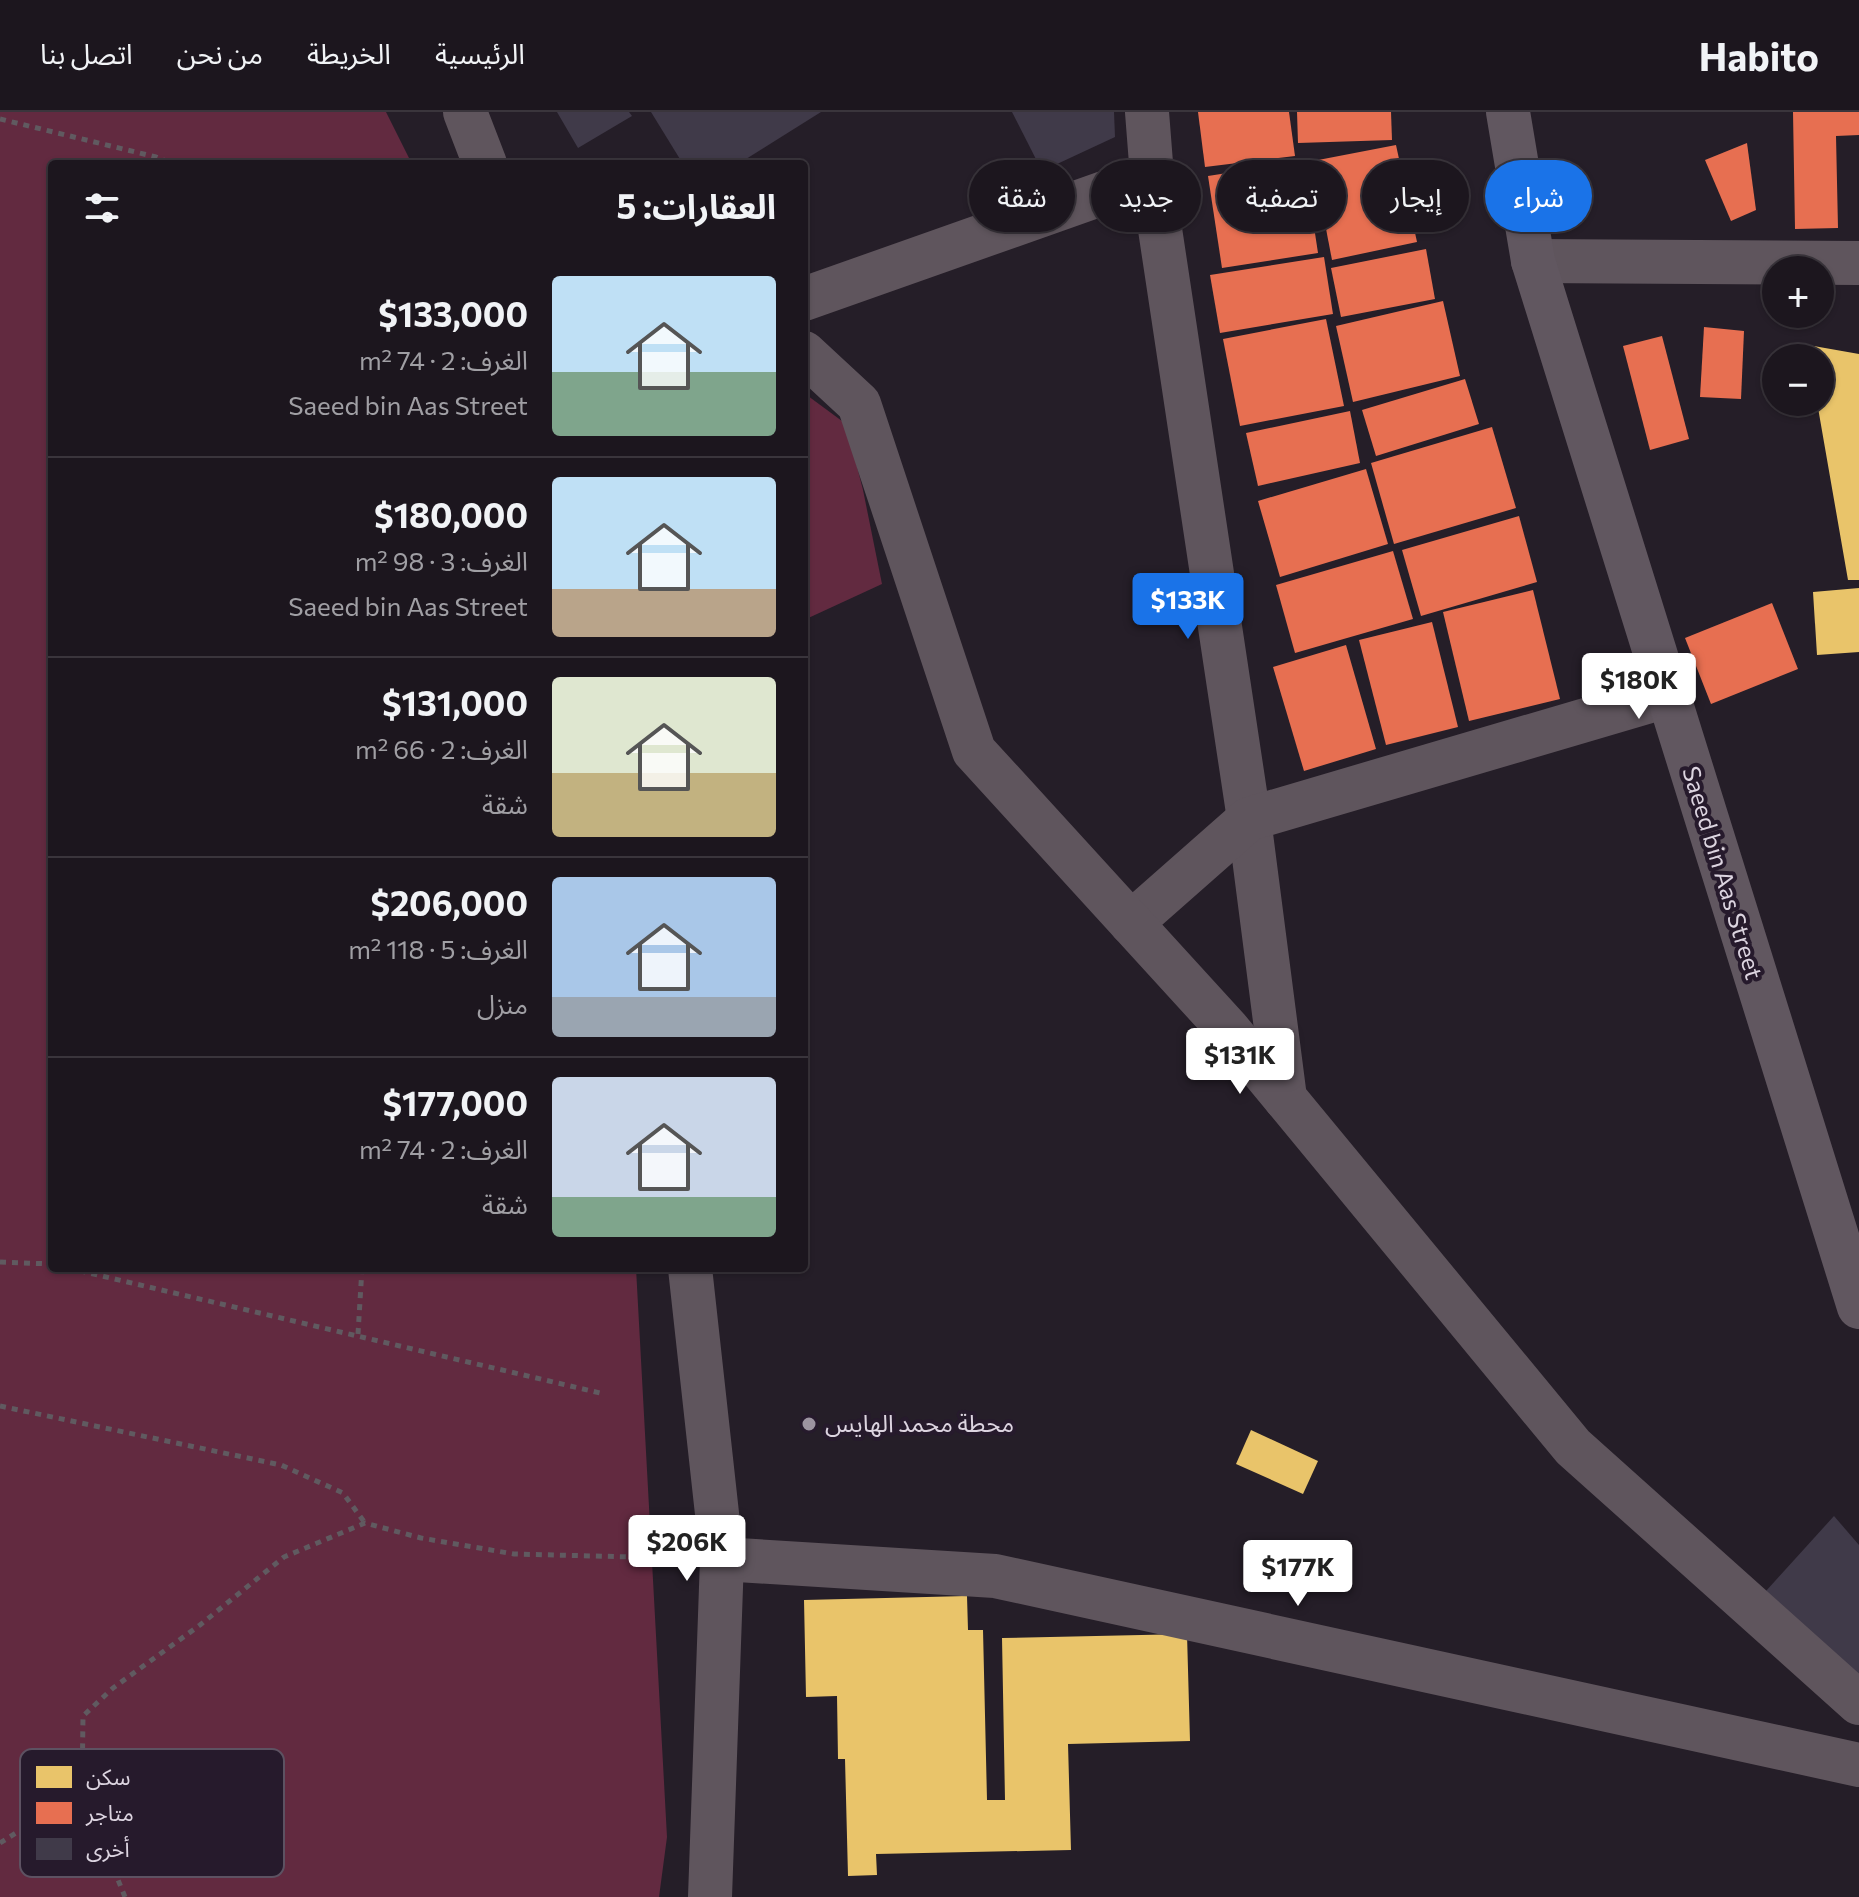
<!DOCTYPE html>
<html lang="ar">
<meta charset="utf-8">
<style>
:root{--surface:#1c161e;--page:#251f27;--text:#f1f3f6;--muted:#a09fa4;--line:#3a353c;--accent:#1a73e8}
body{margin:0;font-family:Commissioner,"Noto Sans Arabic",sans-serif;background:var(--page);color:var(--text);direction:rtl;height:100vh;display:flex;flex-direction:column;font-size:30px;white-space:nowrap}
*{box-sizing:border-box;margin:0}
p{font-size:26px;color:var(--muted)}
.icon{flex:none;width:44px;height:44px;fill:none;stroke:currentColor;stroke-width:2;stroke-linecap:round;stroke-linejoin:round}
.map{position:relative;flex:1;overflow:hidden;direction:ltr}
.side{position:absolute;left:48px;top:48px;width:760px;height:1112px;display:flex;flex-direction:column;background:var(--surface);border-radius:8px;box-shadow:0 2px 6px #0004,0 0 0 2px var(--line);direction:rtl}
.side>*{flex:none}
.hud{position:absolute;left:832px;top:48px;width:760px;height:72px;direction:rtl;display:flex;gap:16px}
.buttons{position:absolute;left:1762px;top:144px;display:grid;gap:16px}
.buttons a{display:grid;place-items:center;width:72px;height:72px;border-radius:50%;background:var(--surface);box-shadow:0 2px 6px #0004,0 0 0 2px var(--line);font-size:40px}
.price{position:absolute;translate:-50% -68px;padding:0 18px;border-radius:8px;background:#fff;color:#222;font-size:26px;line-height:52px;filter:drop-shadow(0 2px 4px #0008)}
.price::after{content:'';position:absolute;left:50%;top:48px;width:24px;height:18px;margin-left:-12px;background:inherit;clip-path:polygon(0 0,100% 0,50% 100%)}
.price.current{background:var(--accent);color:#fff}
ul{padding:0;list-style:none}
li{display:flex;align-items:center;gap:24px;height:200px;padding:0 32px}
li+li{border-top:2px solid var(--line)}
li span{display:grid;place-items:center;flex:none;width:224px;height:160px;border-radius:8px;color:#555}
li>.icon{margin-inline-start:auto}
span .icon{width:96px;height:96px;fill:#fffc;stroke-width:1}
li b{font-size:34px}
h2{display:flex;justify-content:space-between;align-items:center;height:96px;padding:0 32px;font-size:34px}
.pill{padding:0 28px;border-radius:36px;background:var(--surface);box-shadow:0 2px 6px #0004,0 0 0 2px var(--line);font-size:28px;line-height:72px}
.pill.current{background:var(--accent);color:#fff}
header{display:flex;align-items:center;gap:48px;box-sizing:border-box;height:112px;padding:0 40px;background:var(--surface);border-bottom:2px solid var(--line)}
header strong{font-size:38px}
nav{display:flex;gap:44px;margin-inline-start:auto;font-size:28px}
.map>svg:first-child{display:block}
.green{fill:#622a40}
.homes{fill:#e9c46a}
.shops{fill:#e76f51}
.building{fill:#403a49}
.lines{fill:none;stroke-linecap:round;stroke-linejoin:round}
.path{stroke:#605a60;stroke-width:5;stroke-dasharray:6 6;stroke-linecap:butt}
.minor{stroke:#5f555d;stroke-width:44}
.tertiary{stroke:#5f555d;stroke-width:44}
.secondary{stroke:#615760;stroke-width:44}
.poi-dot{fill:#9c94a0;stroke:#261a2c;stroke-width:3}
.labels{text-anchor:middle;stroke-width:8;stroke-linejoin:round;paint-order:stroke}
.street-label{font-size:24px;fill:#dcd4e0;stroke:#261a2c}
.poi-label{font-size:24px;fill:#dcd4e0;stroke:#261a2c;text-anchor:start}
.key{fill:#261a2c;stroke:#5d5262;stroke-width:2}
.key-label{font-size:22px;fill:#dcd4e0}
</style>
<header>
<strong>Habito</strong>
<nav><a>الرئيسية</a><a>الخريطة</a><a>من نحن</a><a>اتصل بنا</a></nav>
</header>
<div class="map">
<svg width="1859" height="1785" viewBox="0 0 1859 1785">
<rect width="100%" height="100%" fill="#251e28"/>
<g class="green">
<path d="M0,0H386L412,52H52V1156H636L667,1725L659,1785H0Z"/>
<path d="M804,281L846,312L863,378L882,472L804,508Z"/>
</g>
<g class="homes">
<path d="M1808,233L1859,242V468H1848L1817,290H1820V246H1810Z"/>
<path d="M1859,476V540L1817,543L1813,480Z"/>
<path d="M1251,1318L1318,1349L1303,1382L1236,1352Z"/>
<path d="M967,1484L968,1518H983L987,1688H1005L1002,1526L1187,1522L1190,1629L1068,1632L1071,1738L876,1742L877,1763L848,1764L845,1647H838L837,1584L806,1585L804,1488Z"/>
</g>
<g class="shops">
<path d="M1198,0H1289L1295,44L1205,55Z"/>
<path d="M1297,0H1391L1392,28L1298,31Z"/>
<path d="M1793,0H1859V23L1836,24L1838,116L1795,117Z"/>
<path d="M1747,31L1756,98L1731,109L1705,48Z"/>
<path d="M1396,33L1417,130L1332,148L1313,49Z"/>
<path d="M1304,49L1318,141L1222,156L1208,64Z"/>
<path d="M1426,137L1435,187L1341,205L1331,156Z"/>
<path d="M1324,145L1333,202L1220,221L1210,163Z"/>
<path d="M1443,189L1460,264L1353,290L1336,214Z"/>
<path d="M1326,207L1344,294L1240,314L1223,227Z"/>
<path d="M1704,215L1744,219L1741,287L1700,285Z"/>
<path d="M1662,224L1689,327L1650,338L1623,234Z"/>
<path d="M1465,267L1479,312L1376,344L1362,298Z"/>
<path d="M1350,299L1360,351L1258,374L1246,321Z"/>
<path d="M1492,315L1516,396L1394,432L1371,351Z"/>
<path d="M1366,357L1388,432L1280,465L1258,389Z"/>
<path d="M1519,404L1537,470L1421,504L1402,438Z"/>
<path d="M1393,439L1413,507L1295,541L1276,473Z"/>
<path d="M1533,478L1560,587L1469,609L1443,500Z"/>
<path d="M1772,491L1798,557L1711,592L1685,526Z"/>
<path d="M1432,510L1458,615L1386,633L1359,528Z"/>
<path d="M1346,533L1376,637L1304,659L1273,555Z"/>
</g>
<g class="building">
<path d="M557,0H629L632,4L578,36Z"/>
<path d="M651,0H821L738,52H683Z"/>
<path d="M1012,0H1114L1115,25L1042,59Z"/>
<path d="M1834,1404L1859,1433V1565L1766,1479Z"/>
</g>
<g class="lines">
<g class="path">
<path d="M0,7L156,45L173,52"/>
<path d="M0,1150L52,1152"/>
<path d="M68,1156L600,1281"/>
<path d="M358,1222L362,1156"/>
<path d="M0,1294L281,1353L343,1381L365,1411"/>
<path d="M0,1731L82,1679"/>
<path d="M125,1785L82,1679L83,1604L113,1576L200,1513L284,1445L365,1411L421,1426L514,1442L634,1445"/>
</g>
<g class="minor">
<path d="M1152,64L1249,707L1285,986"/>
<path d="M1533,149L1859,151"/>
<path d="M804,187L1152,64L1147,0"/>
<path d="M1131,811L1249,707L1667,584"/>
<path d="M722,1447L995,1464L1859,1653"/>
</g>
<g class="tertiary">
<path d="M465,0L485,52"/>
<path d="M804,241L859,292L974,639L1227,916L1573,1335L1859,1591"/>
<path d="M690,1156L722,1447L710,1785"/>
</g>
<path class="secondary" d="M1508,0L1533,149L1859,1195"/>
</g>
<circle class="poi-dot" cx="809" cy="1312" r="8"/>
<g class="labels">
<g class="street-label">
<text transform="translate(1722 761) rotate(73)" y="8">Saeed bin Aas Street</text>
</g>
<g class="poi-label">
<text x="825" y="1320">محطة محمد الهايس</text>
</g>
</g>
<rect x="20" y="1637" width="264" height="128" rx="12" class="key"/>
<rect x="36" y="1654" width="36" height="22" fill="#e9c46a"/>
<rect x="36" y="1690" width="36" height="22" fill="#e76f51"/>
<rect x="36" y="1726" width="36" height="22" fill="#403a49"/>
<g class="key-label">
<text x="86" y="1673">سكن</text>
<text x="86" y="1709">متاجر</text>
<text x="86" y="1745">أخرى</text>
</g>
</svg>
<div class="buttons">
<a>+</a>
<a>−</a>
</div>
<b class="price current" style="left:1188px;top:529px">$133K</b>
<b class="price" style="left:1639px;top:609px">$180K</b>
<b class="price" style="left:1240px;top:984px">$131K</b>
<b class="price" style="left:687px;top:1471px">$206K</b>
<b class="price" style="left:1298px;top:1496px">$177K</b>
<div class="hud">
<a class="pill current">شراء</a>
<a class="pill">إيجار</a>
<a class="pill">تصفية</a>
<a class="pill">جديد</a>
<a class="pill">شقة</a>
</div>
<section class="side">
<h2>العقارات: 5<svg class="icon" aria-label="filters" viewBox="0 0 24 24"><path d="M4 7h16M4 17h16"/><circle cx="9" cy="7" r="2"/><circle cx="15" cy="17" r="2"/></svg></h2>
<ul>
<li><span style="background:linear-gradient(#bfe0f5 60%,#7fa58c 0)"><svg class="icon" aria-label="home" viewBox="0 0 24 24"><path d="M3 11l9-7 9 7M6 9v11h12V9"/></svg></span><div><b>$133,000</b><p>الغرف: 2 · 74 m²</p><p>Saeed bin Aas Street</p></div></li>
<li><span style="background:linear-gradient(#bfe0f5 70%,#b9a48a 0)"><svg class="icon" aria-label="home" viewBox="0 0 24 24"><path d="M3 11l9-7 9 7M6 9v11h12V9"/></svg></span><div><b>$180,000</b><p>الغرف: 3 · 98 m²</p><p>Saeed bin Aas Street</p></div></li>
<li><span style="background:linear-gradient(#dfe7d0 60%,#c2b280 0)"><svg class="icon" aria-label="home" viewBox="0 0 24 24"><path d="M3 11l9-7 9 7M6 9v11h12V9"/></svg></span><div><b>$131,000</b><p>الغرف: 2 · 66 m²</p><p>شقة</p></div></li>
<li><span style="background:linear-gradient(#a9c7e8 75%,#9aa5b1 0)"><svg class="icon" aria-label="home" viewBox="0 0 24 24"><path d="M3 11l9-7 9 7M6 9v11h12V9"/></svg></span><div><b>$206,000</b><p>الغرف: 5 · 118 m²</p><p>منزل</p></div></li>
<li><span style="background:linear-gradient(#c9d6e8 75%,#7fa58c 0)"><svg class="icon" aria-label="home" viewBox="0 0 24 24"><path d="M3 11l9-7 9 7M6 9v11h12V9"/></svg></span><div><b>$177,000</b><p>الغرف: 2 · 74 m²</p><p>شقة</p></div></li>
</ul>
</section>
</div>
